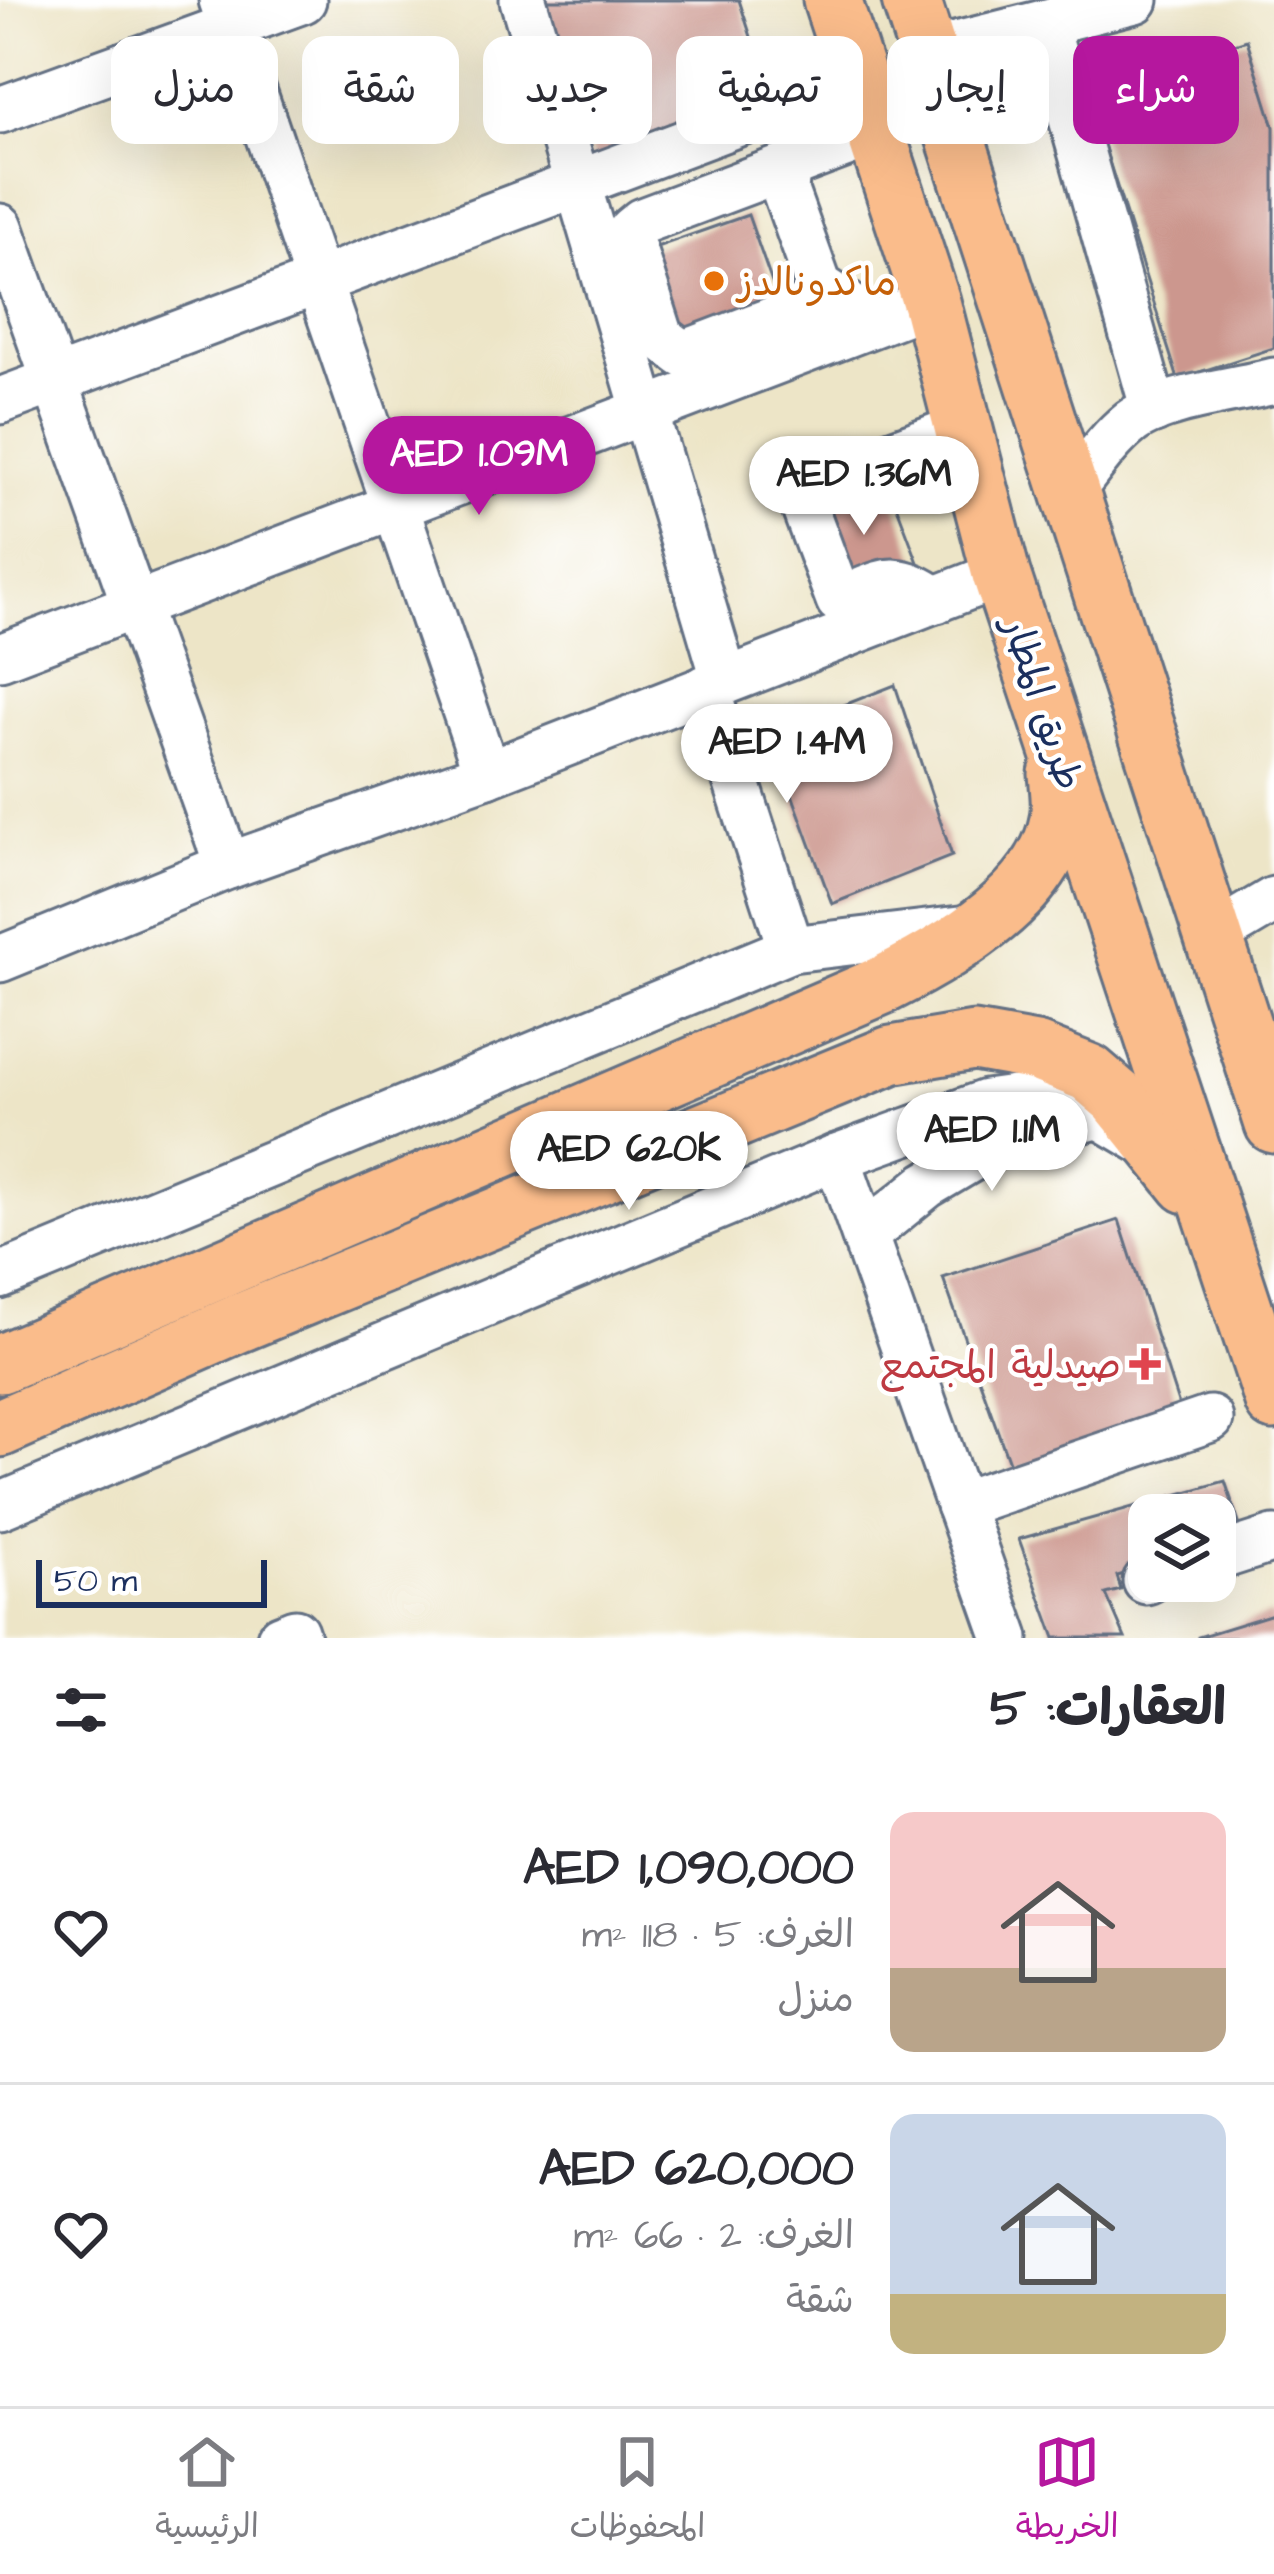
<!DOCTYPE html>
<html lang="ar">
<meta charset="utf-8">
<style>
:root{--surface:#fff;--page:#f2f2f3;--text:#2b2b33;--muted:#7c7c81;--line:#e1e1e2;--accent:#b5179e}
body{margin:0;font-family:"Architects Daughter","Playpen Sans Arabic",sans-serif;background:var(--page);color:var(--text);direction:rtl;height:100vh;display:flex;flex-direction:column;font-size:45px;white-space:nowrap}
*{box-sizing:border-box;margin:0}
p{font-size:39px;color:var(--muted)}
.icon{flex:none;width:66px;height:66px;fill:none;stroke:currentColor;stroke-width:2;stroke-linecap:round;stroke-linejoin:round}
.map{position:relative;height:1638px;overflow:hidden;direction:ltr}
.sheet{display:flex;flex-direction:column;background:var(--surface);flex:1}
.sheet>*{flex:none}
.guide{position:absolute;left:36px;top:36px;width:1203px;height:108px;direction:rtl;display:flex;gap:24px}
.tools{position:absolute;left:1128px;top:1494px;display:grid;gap:24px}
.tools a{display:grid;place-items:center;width:108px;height:108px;border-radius:24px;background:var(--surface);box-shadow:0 12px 48px #0002;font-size:60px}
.scale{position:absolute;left:36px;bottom:30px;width:231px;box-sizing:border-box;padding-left:12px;border:6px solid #1b2f5e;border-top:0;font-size:33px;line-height:42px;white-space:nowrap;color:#1b2f5e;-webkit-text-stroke:9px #fff;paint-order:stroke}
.price{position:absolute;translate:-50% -102px;padding:0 27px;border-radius:42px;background:#fff;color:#222;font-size:39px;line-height:78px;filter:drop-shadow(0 3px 6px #0008)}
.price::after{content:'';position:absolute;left:50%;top:72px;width:36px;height:27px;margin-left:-18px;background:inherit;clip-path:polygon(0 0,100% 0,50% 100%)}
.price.active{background:var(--accent);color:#fff}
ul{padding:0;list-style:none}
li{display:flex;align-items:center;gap:36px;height:300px;padding:0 48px}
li+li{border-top:3px solid var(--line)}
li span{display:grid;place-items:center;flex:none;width:336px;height:240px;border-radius:24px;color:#555}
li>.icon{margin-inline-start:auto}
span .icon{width:144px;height:144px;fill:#fffc;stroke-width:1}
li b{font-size:51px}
h2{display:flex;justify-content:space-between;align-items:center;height:144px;padding:0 48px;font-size:51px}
.tag{padding:0 42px;border-radius:24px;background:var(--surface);box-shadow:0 12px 48px #0002;font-size:42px;line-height:108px}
.tag.active{background:var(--accent);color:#fff}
.tab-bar{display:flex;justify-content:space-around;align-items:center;height:168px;border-top:3px solid var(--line);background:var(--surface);font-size:33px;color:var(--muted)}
.tab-bar a{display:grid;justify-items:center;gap:6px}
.tab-bar .active{color:var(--accent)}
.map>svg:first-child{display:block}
.building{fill:#cc978e}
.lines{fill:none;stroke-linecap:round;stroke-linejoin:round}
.minor-casing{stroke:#646f83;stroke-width:51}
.major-casing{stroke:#646f83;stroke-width:63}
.minor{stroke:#fff;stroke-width:45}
.major{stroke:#fabc8b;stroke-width:57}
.food-dot{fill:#e8710a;stroke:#fff;stroke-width:4.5}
.health-dot{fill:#e0444e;stroke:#fff;stroke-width:4.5}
.labels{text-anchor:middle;stroke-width:9;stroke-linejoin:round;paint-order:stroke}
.food-label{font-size:39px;fill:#c56008;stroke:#fff;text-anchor:start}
.street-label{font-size:39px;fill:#1b2f5e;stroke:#fff}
.health-label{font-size:39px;fill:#be3a42;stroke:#fff;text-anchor:end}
</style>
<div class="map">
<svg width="1274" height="1638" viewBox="0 0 1274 1638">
<rect width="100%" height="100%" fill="#fff"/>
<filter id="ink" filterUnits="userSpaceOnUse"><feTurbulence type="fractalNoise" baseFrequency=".00833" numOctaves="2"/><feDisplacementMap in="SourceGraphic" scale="24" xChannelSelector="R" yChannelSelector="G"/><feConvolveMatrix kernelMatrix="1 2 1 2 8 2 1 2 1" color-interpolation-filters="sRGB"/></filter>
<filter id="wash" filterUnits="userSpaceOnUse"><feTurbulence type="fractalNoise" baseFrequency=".004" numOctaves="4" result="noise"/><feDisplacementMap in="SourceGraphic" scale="48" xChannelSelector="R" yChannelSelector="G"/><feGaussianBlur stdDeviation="2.7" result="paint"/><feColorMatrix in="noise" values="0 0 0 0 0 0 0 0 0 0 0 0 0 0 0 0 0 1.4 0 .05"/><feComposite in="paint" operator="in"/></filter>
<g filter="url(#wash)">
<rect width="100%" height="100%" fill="#ede5c7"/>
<g id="blocks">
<g class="building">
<path d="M544,0H739L771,98L595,163Z"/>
<path d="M1247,40L1274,127V348L1178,379L1087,92Z"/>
<path d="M748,215L782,311L681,348L645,251Z"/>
<path d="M856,491L884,495L897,507L919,565L842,591L811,508Z"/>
<path d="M895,685L952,856L832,904L770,734Z"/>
<path d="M1119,1220L1182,1415L1012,1471L943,1278Z"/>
<path d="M1225,1481L1244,1538L1215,1546V1515H1149V1567L1117,1576L1121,1590L1106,1594L1125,1638H1055L1019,1539Z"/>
<path d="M1273,1614L1274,1638H1198V1637Z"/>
</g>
</g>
</g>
<g filter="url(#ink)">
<use href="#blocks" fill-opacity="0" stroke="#646f83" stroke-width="3"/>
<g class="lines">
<g class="minor-casing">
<g id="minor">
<path d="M222,0L487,774"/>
<path d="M523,0L725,681"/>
<path d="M1045,23L1154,410"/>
<path d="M928,52L1135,0"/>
<path d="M0,110L303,0"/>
<path d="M787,169L785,191L819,286L854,309"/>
<path d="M0,227L228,866"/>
<path d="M833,297L683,354L661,337L630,240L631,230L642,221L876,133"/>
<path d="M0,401L858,78"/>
<path d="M1070,493C1089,469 1107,441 1131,422C1163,398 1234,391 1274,381"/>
<path d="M936,600C891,570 886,583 839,600L804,506L814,486L824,478L963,427"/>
<path d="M0,657L931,302"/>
<path d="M706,688L791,949"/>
<path d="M1213,936L1274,900"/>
<path d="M0,959L228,866L487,774L1001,574"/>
<path d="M837,1157L1006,1638"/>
<path d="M865,1235L927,1185L996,1144L1099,1115"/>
<path d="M0,1276L791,949L977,927"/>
<path d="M959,1505L1210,1419"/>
<path d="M0,1506L837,1157L986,1103L1037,1096L1099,1115L1143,1141"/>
<path d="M1215,1558L1274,1539"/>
<path d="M1146,1581L1149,1580"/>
<path d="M280,1638L295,1632L297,1638"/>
</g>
</g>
<g class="major-casing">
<g id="major">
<path d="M832,0L931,302L1001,574L1274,1401"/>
<path d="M911,0L1274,1124"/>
<path d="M0,1364L885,984C949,952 1053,892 1060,811C1061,799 1059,786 1058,774"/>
<path d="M0,1428L237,1324L891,1055L974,1041L1036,1052L1089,1073L1117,1097L1187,1184"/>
</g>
</g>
<use href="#minor" class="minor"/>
<use href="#major" class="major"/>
</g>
</g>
<circle class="food-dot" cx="714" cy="281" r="12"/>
<path class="health-dot" d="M1139 1346h12v12h12v12h-12v12h-12v-12h-12v-12h12z"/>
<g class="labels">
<g class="food-label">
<text x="738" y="295">ماكدونالدز</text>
</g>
<g class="street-label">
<text transform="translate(1044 703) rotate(72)" y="14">طريق المطار</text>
</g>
<g class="health-label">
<text x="1121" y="1378">صيدلية المجتمع</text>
</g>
</g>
</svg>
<div class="tools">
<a><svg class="icon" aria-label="layers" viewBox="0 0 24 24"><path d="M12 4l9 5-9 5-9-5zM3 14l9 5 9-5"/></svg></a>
</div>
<div class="scale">50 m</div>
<b class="price active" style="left:479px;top:518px">AED 1.09M</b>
<b class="price" style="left:864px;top:538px">AED 1.36M</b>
<b class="price" style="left:787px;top:806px">AED 1.4M</b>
<b class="price" style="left:992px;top:1194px">AED 1.1M</b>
<b class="price" style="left:629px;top:1213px">AED 620K</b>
<div class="guide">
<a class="tag active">شراء</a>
<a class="tag">إيجار</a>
<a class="tag">تصفية</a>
<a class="tag">جديد</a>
<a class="tag">شقة</a>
<a class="tag">منزل</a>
</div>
</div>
<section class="sheet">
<h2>العقارات: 5<svg class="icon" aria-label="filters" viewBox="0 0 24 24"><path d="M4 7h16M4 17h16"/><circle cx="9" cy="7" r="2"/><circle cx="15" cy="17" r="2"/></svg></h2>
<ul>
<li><span style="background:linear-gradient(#f6c9c9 65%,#b9a48a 0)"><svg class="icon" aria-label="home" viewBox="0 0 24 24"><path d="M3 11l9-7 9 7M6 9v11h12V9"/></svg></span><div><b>AED 1,090,000</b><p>الغرف: 5 · 118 m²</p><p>منزل</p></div><svg class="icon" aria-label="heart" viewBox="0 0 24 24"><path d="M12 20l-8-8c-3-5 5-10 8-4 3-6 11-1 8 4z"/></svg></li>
<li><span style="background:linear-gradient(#c9d6e8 75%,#c2b280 0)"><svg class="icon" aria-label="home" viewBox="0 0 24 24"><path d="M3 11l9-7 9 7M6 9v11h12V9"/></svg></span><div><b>AED 620,000</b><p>الغرف: 2 · 66 m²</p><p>شقة</p></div><svg class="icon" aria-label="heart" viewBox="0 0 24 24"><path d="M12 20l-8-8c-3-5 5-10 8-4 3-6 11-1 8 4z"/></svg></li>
</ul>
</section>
<nav class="tab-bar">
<a class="active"><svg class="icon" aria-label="map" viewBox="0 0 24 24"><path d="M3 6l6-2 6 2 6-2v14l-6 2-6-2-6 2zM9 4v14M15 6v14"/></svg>الخريطة</a>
<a><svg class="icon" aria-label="saved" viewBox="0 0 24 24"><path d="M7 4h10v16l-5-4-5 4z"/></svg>المحفوظات</a>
<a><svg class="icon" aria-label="home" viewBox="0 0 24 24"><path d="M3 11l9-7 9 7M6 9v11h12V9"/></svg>الرئيسية</a>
</nav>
